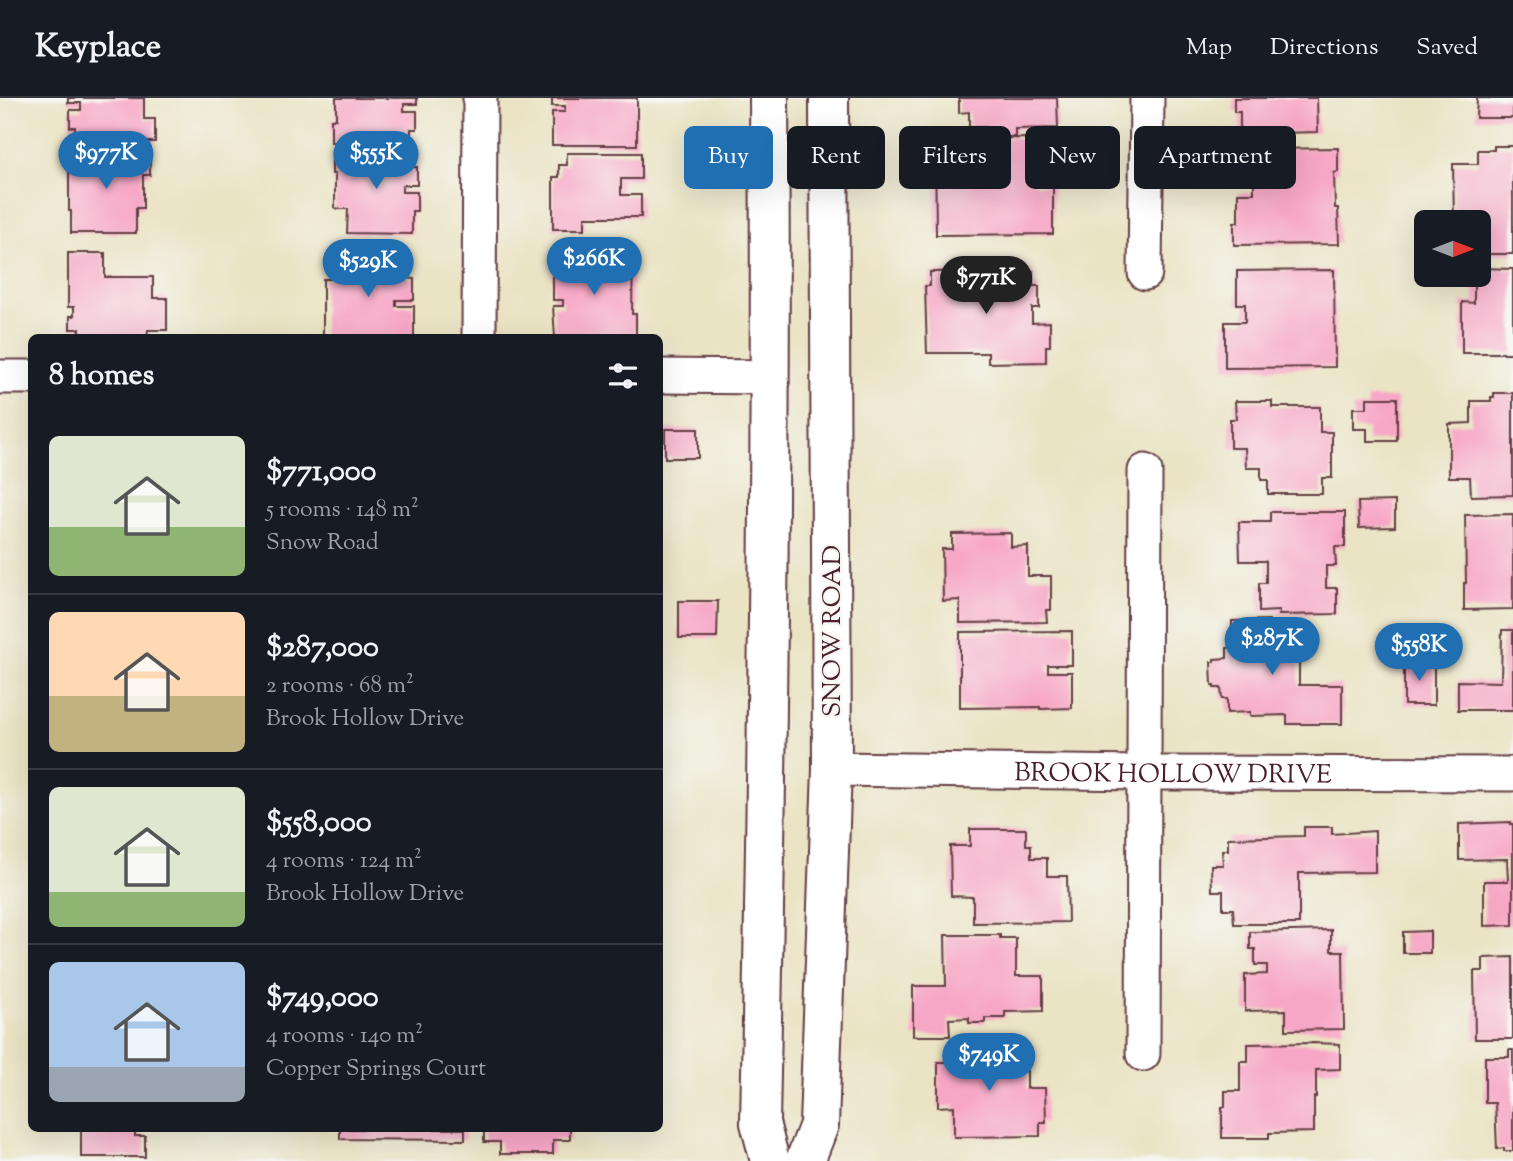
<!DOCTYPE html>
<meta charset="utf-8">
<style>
:root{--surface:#171b24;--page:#20242c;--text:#f1f3f6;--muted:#9ea1a6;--line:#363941;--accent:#1f6fb2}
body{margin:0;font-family:"Sorts Mill Goudy",serif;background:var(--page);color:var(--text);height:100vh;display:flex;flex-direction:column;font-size:26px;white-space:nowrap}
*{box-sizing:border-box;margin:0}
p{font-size:23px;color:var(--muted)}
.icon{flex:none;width:38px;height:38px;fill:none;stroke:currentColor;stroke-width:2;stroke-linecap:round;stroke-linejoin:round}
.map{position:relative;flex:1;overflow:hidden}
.drawer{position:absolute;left:28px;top:236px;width:635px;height:798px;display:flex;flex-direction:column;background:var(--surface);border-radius:10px;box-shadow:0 7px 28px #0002}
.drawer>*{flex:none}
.top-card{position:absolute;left:684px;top:28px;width:665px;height:63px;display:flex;gap:14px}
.needle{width:46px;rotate:90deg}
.controls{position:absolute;left:1414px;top:112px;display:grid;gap:14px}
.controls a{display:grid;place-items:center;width:77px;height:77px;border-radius:10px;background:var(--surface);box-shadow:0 7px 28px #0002;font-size:35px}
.price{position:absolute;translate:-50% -60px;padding:0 16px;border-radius:24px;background:var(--accent);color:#fff;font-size:23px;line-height:46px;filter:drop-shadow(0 2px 4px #0008)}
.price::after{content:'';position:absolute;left:50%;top:42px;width:21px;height:16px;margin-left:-10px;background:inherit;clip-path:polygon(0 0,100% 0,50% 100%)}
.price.selected{background:#222;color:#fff}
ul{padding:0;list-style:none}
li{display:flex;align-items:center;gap:21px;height:175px;padding:0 21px}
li+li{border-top:2px solid var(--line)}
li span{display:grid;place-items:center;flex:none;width:196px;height:140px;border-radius:10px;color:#555}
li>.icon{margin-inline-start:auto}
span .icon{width:84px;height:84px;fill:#fffc;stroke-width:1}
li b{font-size:30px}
h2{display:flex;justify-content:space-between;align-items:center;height:84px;padding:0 21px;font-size:30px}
.chip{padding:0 24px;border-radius:10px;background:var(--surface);box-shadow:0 7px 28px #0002;font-size:24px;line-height:63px}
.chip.selected{background:var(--accent);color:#fff}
header{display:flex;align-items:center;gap:42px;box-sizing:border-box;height:98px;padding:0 35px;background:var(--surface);border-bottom:2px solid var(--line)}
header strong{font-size:33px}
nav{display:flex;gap:38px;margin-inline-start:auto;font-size:24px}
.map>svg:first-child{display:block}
.building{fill:#f7a7c6}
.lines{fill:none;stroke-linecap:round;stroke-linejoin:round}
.street-casing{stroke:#623c42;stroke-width:37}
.secondary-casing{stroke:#623c42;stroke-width:42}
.street{stroke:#fff;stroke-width:33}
.secondary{stroke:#fff;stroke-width:38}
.labels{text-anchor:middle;stroke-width:5;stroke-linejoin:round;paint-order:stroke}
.street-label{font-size:26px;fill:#4a1f2b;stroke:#f6f6f2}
</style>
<header>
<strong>Keyplace</strong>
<nav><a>Map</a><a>Directions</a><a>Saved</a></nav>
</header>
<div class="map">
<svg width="1513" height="1063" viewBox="0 0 1513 1063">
<rect width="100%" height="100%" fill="#f6f6f2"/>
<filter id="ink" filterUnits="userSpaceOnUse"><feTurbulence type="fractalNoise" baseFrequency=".0143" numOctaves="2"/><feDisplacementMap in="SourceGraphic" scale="14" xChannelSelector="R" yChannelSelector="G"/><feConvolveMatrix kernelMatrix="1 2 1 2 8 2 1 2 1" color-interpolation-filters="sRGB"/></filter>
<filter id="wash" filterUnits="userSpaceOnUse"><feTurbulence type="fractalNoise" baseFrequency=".00686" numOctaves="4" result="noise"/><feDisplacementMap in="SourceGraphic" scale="28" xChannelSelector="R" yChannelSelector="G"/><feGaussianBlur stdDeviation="1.57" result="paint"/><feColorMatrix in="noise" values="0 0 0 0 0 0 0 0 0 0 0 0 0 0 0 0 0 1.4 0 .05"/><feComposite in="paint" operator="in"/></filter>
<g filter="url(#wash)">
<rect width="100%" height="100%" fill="#eae3c4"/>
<g id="blocks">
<g class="building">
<path d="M68,0H144V21H155V44H75V29H70V12H81V5H68Z"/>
<path d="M336,0H417V6H404V13H417V31H411V45L331,44V21H336Z"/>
<path d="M552,0H637V47H552V14H565V8H552Z"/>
<path d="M959,0H1057L1058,30L1015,31V39H987L986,29H969V14L959,15Z"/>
<path d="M1234,0H1317L1318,34L1240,36V14H1234Z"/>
<path d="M1477,0H1513V20H1476Z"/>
<path d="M1034,40L1035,87L1053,86V136L936,137L935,41Z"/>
<path d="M1494,48H1513V156H1482V147H1479V124H1454L1453,66H1478V52H1494Z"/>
<path d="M1338,50V74L1334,75L1335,110H1338L1339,146L1234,147V124H1238V95H1254V73L1267,72V51Z"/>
<path d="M69,55H150V77H143V110H136V135H71V113H69Z"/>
<path d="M332,55H412V69H417V87H402V94H417V113H412V136L347,135L348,111H335V76H332Z"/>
<path d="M567,55H641V81H621V97H641V119H585V131H553V79H559V67H567Z"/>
<path d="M68,155H105V179H153V200H167V232H148L147,240H80V231H70V218H74V209H68Z"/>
<path d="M553,158H633L632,216H636V240H555L553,208H563V202H553Z"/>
<path d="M330,160H408V180L414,181V202H396V208H414V240H323V181H330Z"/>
<path d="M1479,170L1513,171V255H1462V204L1474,205V177H1479Z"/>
<path d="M1334,172L1335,269L1225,270V224H1245V206H1237V173Z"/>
<path d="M1033,173V188H1039V210H1032V225L1050,224V248H1046V264L988,265V255H927L925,188H930V174Z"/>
<path d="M1494,295H1513V397L1471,398L1470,379H1449V326L1471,325V303H1491V299H1494Z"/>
<path d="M1367,300H1397V343H1367V331H1353V310H1367Z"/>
<path d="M1235,303H1272V309H1320V334H1332V380H1322V396H1268V382H1261V370H1246L1245,350H1230V321H1236Z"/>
<rect x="665" y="331" width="33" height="29"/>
<path d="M1395,403V429L1359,430L1358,404Z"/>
<path d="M1270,414H1345V449H1335L1336,468H1326V490H1337V516L1279,517V513L1259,514V485H1266V463H1240L1239,424H1270Z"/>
<path d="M1513,416V511L1464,512V485H1466L1465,417Z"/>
<path d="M1011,435V449L1028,448V478H1051V512H1046L1047,524L960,525V502L943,503L942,451H952V436Z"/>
<path d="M679,503H718L717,540H679Z"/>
<path d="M1269,522V529H1299V587H1342V626H1287V617L1250,618V614L1227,615V601H1222L1221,590H1214V587H1212L1211,564H1214V561L1227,560V550L1232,549V523Z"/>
<path d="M1502,532H1513V612H1458V583L1501,584Z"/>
<path d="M1072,533V567H1048V574H1072V610L1040,611V609L960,610V534Z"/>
<path d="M1434,562V607H1404V563Z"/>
<path d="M1511,724V726H1513V827L1484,828V783H1508L1507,761L1459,762V726Z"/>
<path d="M1304,729H1332V736L1375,733V774L1299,775V826H1234L1233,811H1223V793H1212L1211,767H1223L1222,752H1228V740L1304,738Z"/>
<path d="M970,731H1026V747H1031V760H1047V778H1067L1068,824L973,825V799L951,798L950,748H970Z"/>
<path d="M1331,832V853H1343L1344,931L1286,932V912L1245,913V877L1267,876V867H1255V851H1250V834Z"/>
<path d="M1430,833V855H1403V834Z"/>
<path d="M945,837H1000V840H1016V878H1043V913L1005,914V920H985V925H969V920L949,921L950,938H913V888H946Z"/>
<path d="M1513,859V941H1475L1474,873H1483V860Z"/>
<path d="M1008,945V963H1012L1013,973H1027V990H1045L1046,1024H1040V1038L954,1039V1008L938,1009V964H951L950,946Z"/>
<path d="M1313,945L1340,946V971L1316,972V999H1314V1034L1269,1035V1040H1222V1009H1225V993H1240V963H1248V946Z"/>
<path d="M1509,952H1513V1053H1504V1050L1497,1051L1495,1005H1485V959H1509Z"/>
<path d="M81,1031H135V1038H145V1059H81Z"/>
<path d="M340,1031H465V1042L340,1041Z"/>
<path d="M484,1031H570V1042H553V1056H500V1044H484Z"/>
</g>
</g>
</g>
<g filter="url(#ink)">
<use href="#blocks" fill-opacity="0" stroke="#623c42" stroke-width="2"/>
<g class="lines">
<g class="street-casing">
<g id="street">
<path d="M1145,175L1147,0"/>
<path d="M479,240L480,0"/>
<path d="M660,278L771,279"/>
<path d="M0,279H32"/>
<path id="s1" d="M832,671L1144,675L1513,676"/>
<path d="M1143,956L1145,373"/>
</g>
</g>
<g class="secondary-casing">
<g id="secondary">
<path d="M769,0C772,342 767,684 760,1025L770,1063"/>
<path d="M805,1063L819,1027L832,671L829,0"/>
</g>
</g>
<use href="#street" class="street"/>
<use href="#secondary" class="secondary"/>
</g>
</g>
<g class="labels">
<g class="street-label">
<text transform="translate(831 533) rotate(-90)" y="9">SNOW ROAD</text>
<text dy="9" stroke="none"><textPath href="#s1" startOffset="341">BROOK HOLLOW DRIVE</textPath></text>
</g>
</g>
</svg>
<div class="controls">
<a><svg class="needle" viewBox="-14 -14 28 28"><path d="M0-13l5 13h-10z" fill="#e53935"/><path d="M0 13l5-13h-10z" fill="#9ea1a6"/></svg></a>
</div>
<b class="price" style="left:106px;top:93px">$977K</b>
<b class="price" style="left:376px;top:93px">$555K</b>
<b class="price" style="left:594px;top:199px">$266K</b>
<b class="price" style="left:368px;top:201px">$529K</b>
<b class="price selected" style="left:986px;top:218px">$771K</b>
<b class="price" style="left:1272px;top:579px">$287K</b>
<b class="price" style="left:1419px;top:585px">$558K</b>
<b class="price" style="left:989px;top:995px">$749K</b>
<div class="top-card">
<a class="chip selected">Buy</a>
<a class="chip">Rent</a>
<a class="chip">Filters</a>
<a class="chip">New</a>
<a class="chip">Apartment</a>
</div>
<section class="drawer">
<h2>8 homes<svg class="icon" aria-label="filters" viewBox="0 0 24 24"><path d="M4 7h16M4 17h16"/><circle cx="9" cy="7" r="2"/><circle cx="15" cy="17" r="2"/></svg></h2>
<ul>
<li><span style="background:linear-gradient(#dfe7d0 65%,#8fb573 0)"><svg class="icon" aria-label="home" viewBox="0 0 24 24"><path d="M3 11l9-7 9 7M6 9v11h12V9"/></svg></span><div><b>$771,000</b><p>5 rooms · 148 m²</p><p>Snow Road</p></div></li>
<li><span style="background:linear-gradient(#ffd9b3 60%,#c2b280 0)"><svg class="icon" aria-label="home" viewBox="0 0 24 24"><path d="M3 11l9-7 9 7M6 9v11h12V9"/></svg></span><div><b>$287,000</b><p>2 rooms · 68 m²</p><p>Brook Hollow Drive</p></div></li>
<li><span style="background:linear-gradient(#dfe7d0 75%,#8fb573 0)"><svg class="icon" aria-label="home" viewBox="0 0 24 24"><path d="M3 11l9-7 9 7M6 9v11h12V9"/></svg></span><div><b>$558,000</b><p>4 rooms · 124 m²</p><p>Brook Hollow Drive</p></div></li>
<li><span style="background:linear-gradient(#a9c7e8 75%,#9aa5b1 0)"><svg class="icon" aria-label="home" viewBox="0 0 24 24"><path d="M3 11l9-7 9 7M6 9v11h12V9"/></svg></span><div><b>$749,000</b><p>4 rooms · 140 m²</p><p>Copper Springs Court</p></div></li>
</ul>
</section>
</div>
